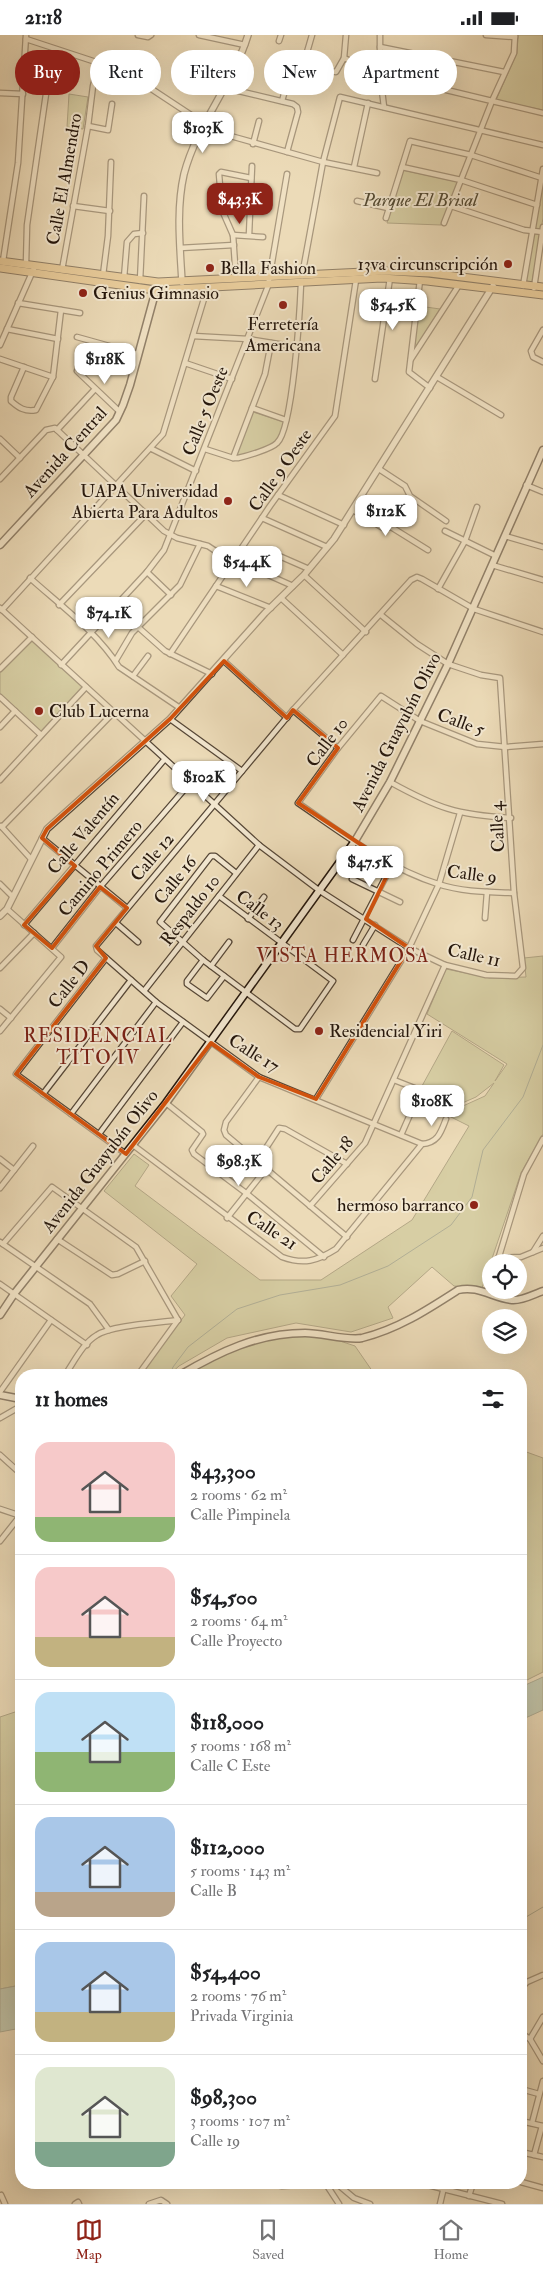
<!DOCTYPE html>
<meta charset="utf-8">
<style>
:root{--surface:#fff;--page:#f2f2f2;--text:#202124;--muted:#757577;--line:#e0e0e0;--accent:#8f2418}
body{margin:0;font-family:"IM FELL Double Pica",serif;background:var(--page);color:var(--text);height:100vh;display:flex;flex-direction:column;font-size:19px;white-space:nowrap}
*{box-sizing:border-box;margin:0}
p{font-size:16px;color:var(--muted)}
.icon{flex:none;width:28px;height:28px;fill:none;stroke:currentColor;stroke-width:2;stroke-linecap:round;stroke-linejoin:round}
.map{position:relative;flex:1;overflow:hidden}
.sheet{position:absolute;left:15px;top:1334px;width:512px;height:820px;display:flex;flex-direction:column;background:var(--surface);border-radius:20px;box-shadow:0 5px 20px #0002}
.sheet>*{flex:none}
.guide{position:absolute;left:15px;top:15px;width:514px;height:45px;display:flex;gap:10px}
.tools{position:absolute;left:482px;top:1219px;display:grid;gap:10px}
.tools a{display:grid;place-items:center;width:45px;height:45px;border-radius:50%;background:var(--surface);box-shadow:0 5px 20px #0002;font-size:25px}
.price{position:absolute;translate:-50% -42px;padding:0 11px;border-radius:10px;background:#fff;color:#222;font-size:16px;line-height:32px;filter:drop-shadow(0 1px 2px #0008)}
.price::after{content:'';position:absolute;left:50%;top:30px;width:15px;height:11px;margin-left:-8px;background:inherit;clip-path:polygon(0 0,100% 0,50% 100%)}
.price.active{background:var(--accent);color:#fff}
ul{padding:0;list-style:none}
li{display:flex;align-items:center;gap:15px;height:125px;padding:0 20px}
li+li{border-top:1px solid var(--line)}
li span{display:grid;place-items:center;flex:none;width:140px;height:100px;border-radius:15px;color:#555}
li>.icon{margin-inline-start:auto}
span .icon{width:60px;height:60px;fill:#fffc;stroke-width:1}
li b{font-size:21px}
h2{display:flex;justify-content:space-between;align-items:center;height:60px;padding:0 20px;font-size:21px}
.tag{padding:0 18px;border-radius:22px;background:var(--surface);box-shadow:0 5px 20px #0002;font-size:18px;line-height:45px}
.tag.active{background:var(--accent);color:#fff}
.status{display:flex;justify-content:space-between;align-items:center;height:35px;padding:0 25px;background:var(--surface);direction:ltr}
.status svg{height:14px;fill:currentColor}
.tabs{display:flex;justify-content:space-around;align-items:center;height:70px;border-top:1px solid var(--line);background:var(--surface);font-size:14px;color:var(--muted)}
.tabs a{display:grid;justify-items:center;gap:2px}
.tabs .active{color:var(--accent)}
.map>svg:first-child{display:block}
.green{fill:#bcbf8c;stroke:#706a4c}
.water{fill:#9ba;stroke:#6a796b}
.lines{fill:none;stroke-linecap:round;stroke-linejoin:round}
.stream{stroke:#6a796b;stroke-width:1}
.minor-casing{stroke:#564737;stroke-width:7}
.tertiary-casing{stroke:#564737;stroke-width:8}
.secondary-casing{stroke:#24160c;stroke-width:9}
.primary-casing{stroke:#24160c;stroke-width:9}
.minor{stroke:#f3e8d1;stroke-width:4.5}
.tertiary{stroke:#f3e8d1;stroke-width:5.5}
.secondary{stroke:#f3e8d1;stroke-width:6}
.primary{stroke:#e6be7c;stroke-width:7}
.marked{fill:none;stroke:#d4520c;stroke-width:4;stroke-linejoin:round}
.poi-dot{fill:#8f2418;stroke:#f3e8d1;stroke-width:2}
.labels{text-anchor:middle;stroke-width:4;stroke-linejoin:round;paint-order:stroke}
.street-label{font-size:18px;fill:#24160c;stroke:#f3e8d1}
.park-label{font-size:18px;font-style:italic;fill:#524932;stroke:#f3e8d1}
.poi-label{font-size:18px;fill:#24160c;stroke:#f3e8d1;text-anchor:start}
.neighbourhood-label{font-size:19px;letter-spacing:1px;fill:#7a1f14;stroke:#f3e8d1}
</style>
<div class="status"><b>21:18</b><svg viewBox="0 0 49 12"><path d="M0 12V9h3v3zM5 12V6h3v6zM10 12V3h3v9zM15 12V0h3v12zM26 1h20v11H26zM47 4h2v5h-2z"/></svg></div>
<div class="map">
<svg width="543" height="2169" viewBox="0 0 543 2169">
<rect width="100%" height="100%" fill="#ecdbb8"/>
<filter id="stains"><feTurbulence type="fractalNoise" baseFrequency=".004" numOctaves="4"/><feColorMatrix values="0 0 0 0 .2 0 0 0 0 .09 0 0 0 0 .02 0 0 0 .5 -.17"/></filter>
<radialGradient id="worn" r=".72"><stop offset=".6" stop-color="#630" stop-opacity="0"/><stop offset="1" stop-color="#630" stop-opacity=".3"/></radialGradient>
<g class="green">
<path d="M518,0H543V75L496,65L517,18Z"/>
<path d="M69,59L88,62L83,94L67,92Z"/>
<path d="M402,135L458,147L441,190L387,188Z"/>
<path d="M543,148V183L532,247H526Z"/>
<path d="M419,271L440,274L412,318Z"/>
<path d="M253,377L284,387C283,392 282,398 279,403C272,416 248,419 235,421Z"/>
<path d="M31,604L83,652L40,697L0,660V637Z"/>
<path d="M543,921V1099L521,1138L482,1253L454,1251L432,1232L388,1272L393,1283L351,1297L296,1288L227,1303L179,1331L169,1340H140L185,1280L171,1261L197,1229L104,1156L134,1119L149,1130L135,1151L260,1245H321L412,1185L469,1091L437,1075L442,1063L463,1071L485,1061L494,1048L476,1062L460,1069L422,1051L452,996L504,1030L495,1046L507,1029L427,979L446,934L490,943L526,942L524,923Z"/>
<path d="M305,1299L334,1304L355,1311L375,1340H181L230,1313L265,1304Z"/>
<path d="M521,1415L543,1423V1637L521,1648Z"/>
<path d="M21,1675V1950L0,1954V1682Z"/>
</g>
<g class="water">
<path d="M543,1642V1675L521,1685V1652Z"/>
<path d="M21,1950V1993L0,1997V1954Z"/>
</g>
<g class="lines">
<g class="stream">
<path d="M170,1340L173,1332L188,1312L237,1274L280,1260L340,1250L388,1231L451,1190L472,1162L483,1115L523,1062L543,1010"/>
<path d="M521,1885L543,1872"/>
</g>
<g class="minor-casing">
<g id="minor">
<path d="M138,0L148,2L151,0"/>
<path d="M199,0L245,10"/>
<path d="M380,0V39L384,72"/>
<path d="M486,0L515,2"/>
<path d="M515,0L514,18L492,66L543,78"/>
<path d="M26,4L99,28L144,49L197,84L227,100L323,127L377,138"/>
<path d="M279,6L281,0"/>
<path d="M380,12L504,37"/>
<path d="M344,23L380,39L492,66L444,188"/>
<path d="M305,24L312,0"/>
<path d="M144,49L154,26"/>
<path d="M226,53L293,69L297,72L298,77L287,117"/>
<path d="M0,58L23,59"/>
<path d="M282,66L294,24C309,20 322,37 336,37L344,23L346,0"/>
<path d="M88,91L108,95L112,69"/>
<path d="M253,109L259,86"/>
<path d="M354,132L368,68"/>
<path d="M402,132L461,145L537,170"/>
<path d="M357,166L388,173"/>
<path d="M73,171L110,176"/>
<path d="M451,171L524,195L543,197"/>
<path d="M386,183L410,106L471,120L542,143"/>
<path d="M233,200L263,202"/>
<path d="M249,200L252,131"/>
<path d="M180,213L234,210"/>
<path d="M3,226L18,128L26,0"/>
<path d="M26,229L27,190L47,52"/>
<path d="M62,235L88,91L93,51L99,28"/>
<path d="M103,240L108,201L111,127"/>
<path d="M302,241L323,127L340,62L543,110"/>
<path d="M124,243L127,207L134,199L143,198"/>
<path d="M236,244L233,200L222,175L219,139L221,137L251,143"/>
<path d="M420,245L409,337L430,353"/>
<path d="M140,246L144,161"/>
<path d="M523,251L543,134"/>
<path d="M534,253L543,192"/>
<path d="M18,268L80,278"/>
<path d="M7,294L58,304"/>
<path d="M543,295L531,316L533,322L543,327"/>
<path d="M193,301L248,304L297,312"/>
<path d="M77,302L138,319"/>
<path d="M0,310L35,231"/>
<path d="M0,324L53,342"/>
<path d="M411,324L459,250"/>
<path d="M185,328L232,344"/>
<path d="M24,332L11,362V366C19,373 25,377 36,375L53,342L61,275"/>
<path d="M77,336L120,377"/>
<path d="M437,342L501,380"/>
<path d="M375,344L390,243"/>
<path d="M252,373L286,385"/>
<path d="M57,395L95,354"/>
<path d="M0,404L20,423"/>
<path d="M152,414L196,436"/>
<path d="M205,414L233,423H238C247,421 271,414 277,408C293,394 300,274 301,248"/>
<path d="M233,423L265,339L271,308"/>
<path d="M379,434L405,451L410,461L446,486"/>
<path d="M0,444L46,395L55,393L164,496L177,503L208,511L232,527"/>
<path d="M526,450L543,457"/>
<path d="M278,460L344,490"/>
<path d="M353,475L383,493L391,492L428,515"/>
<path d="M262,483L327,512"/>
<path d="M445,496L496,521"/>
<path d="M505,501L543,512"/>
<path d="M277,520L309,534"/>
<path d="M233,526L259,536"/>
<path d="M492,530L543,545"/>
<path d="M147,537L171,560"/>
<path d="M266,539L293,551"/>
<path d="M304,540L366,597"/>
<path d="M30,543C60,570 98,598 119,632L180,673"/>
<path d="M216,551L271,573"/>
<path d="M438,554L465,506L477,472"/>
<path d="M281,563L343,620"/>
<path d="M59,570L147,478"/>
<path d="M0,573L259,810L320,856L409,913L445,930L486,940L516,941L523,933L514,858L500,643L481,640L448,629L417,609L381,580"/>
<path d="M2,575L163,399L207,254"/>
<path d="M138,592L165,616L212,639"/>
<path d="M170,619L270,471L335,381L356,245"/>
<path d="M116,625L132,598L180,550L200,509"/>
<path d="M224,626L287,683"/>
<path d="M61,630L147,537L164,515L268,251L287,139"/>
<path d="M0,634L32,602"/>
<path d="M133,641L148,621"/>
<path d="M0,662L41,700"/>
<path d="M293,675L338,713"/>
<path d="M170,684L242,736"/>
<path d="M0,692L15,676"/>
<path d="M0,745L86,652"/>
<path d="M390,747C437,773 457,780 511,783"/>
<path d="M1,791L31,824"/>
<path d="M2,792L113,678"/>
<path d="M42,803L127,873"/>
<path d="M352,844L400,867"/>
<path d="M0,849L13,862"/>
<path d="M514,858C489,857 462,857 438,849C387,833 342,798 298,768L338,713L381,661L420,686L477,709L506,712L543,709"/>
<path d="M219,861L333,946L300,994H295L203,925L160,887L211,821H215L236,838"/>
<path d="M485,883L487,857"/>
<path d="M248,884L264,862"/>
<path d="M116,888L138,907"/>
<path d="M24,890L164,725"/>
<path d="M353,905L392,830"/>
<path d="M363,910L375,890"/>
<path d="M52,913L100,852L190,748"/>
<path d="M106,923L16,1039L126,1119"/>
<path d="M203,925L187,946V949L207,963L224,941"/>
<path d="M211,931L229,907"/>
<path d="M0,933L34,898"/>
<path d="M144,956L259,810"/>
<path d="M0,974L11,983"/>
<path d="M0,996L61,922L7,874"/>
<path d="M259,1042L226,1087L224,1095L226,1100L347,1202"/>
<path d="M394,1045L417,1054L420,1057L401,1100"/>
<path d="M43,1059L131,945"/>
<path d="M316,1064L409,913L439,849L460,778"/>
<path d="M166,1068L202,1097L203,1099L192,1115L194,1119L246,1158L324,1222"/>
<path d="M71,1079L156,967"/>
<path d="M99,1099L183,987"/>
<path d="M422,1109L259,1042L156,967L97,915L96,911L293,675L411,545L417,542L422,544L474,574L543,597"/>
<path d="M133,1110L282,1222C304,1230 317,1226 336,1214L422,1109C438,1108 441,1097 446,1084"/>
<path d="M0,1124L14,1135"/>
<path d="M257,1127L279,1093L285,1094L347,1129"/>
<path d="M0,1153L33,1111"/>
<path d="M310,1171L365,1108L445,930"/>
<path d="M227,1183L266,1134"/>
<path d="M57,1204L112,1240L118,1239L145,1226"/>
<path d="M0,1207L90,1269L109,1295"/>
<path d="M3,1209L52,1152L136,1212L178,1285"/>
<path d="M533,1217L543,1201"/>
<path d="M498,1223L521,1222L543,1213"/>
<path d="M497,1228L524,1139L543,1104"/>
<path d="M0,1249L87,1310"/>
<path d="M487,1257L491,1246"/>
<path d="M65,1340C74,1327 83,1308 97,1300C112,1290 159,1288 178,1285"/>
<path d="M138,1340L178,1285"/>
<path d="M0,1357L51,1285"/>
<path d="M0,1383L21,1371"/>
<path d="M0,1420L21,1439"/>
<path d="M0,1474L21,1481"/>
<path d="M0,1506L20,1481"/>
<path d="M521,1953L527,1947L543,1940"/>
<path d="M521,1998L530,2004L543,2026"/>
<path d="M530,2004L543,1982"/>
<path d="M521,2054L539,2059"/>
<path d="M521,2086L543,2091"/>
<path d="M532,2088L543,2046"/>
<path d="M521,2117L543,2122"/>
<path d="M534,2120L542,2091"/>
<path d="M521,2147L543,2153"/>
<path d="M267,2148L282,2151L333,2148"/>
<path d="M336,2148L354,2163L370,2169"/>
<path d="M420,2148L502,2169"/>
<path d="M326,2149L339,2169"/>
<path d="M1,2160L5,2169"/>
<path d="M469,2161L473,2148"/>
<path d="M75,2169L78,2167L79,2169"/>
<path d="M149,2169L161,2165L167,2169"/>
<path d="M440,2169L445,2148"/>
</g>
</g>
<g class="tertiary-casing">
<g id="tertiary">
<path d="M182,247C180,211 176,174 184,139C197,89 233,49 248,0"/>
<path d="M0,881L7,874L47,794L170,684L265,578L304,540L334,504L493,251"/>
</g>
</g>
<g class="secondary-casing">
<g id="secondary">
<path d="M0,510L116,385L123,370L130,350L157,251"/>
<path d="M0,1280L14,1259L166,1068L355,806L390,747L448,629L543,415"/>
<path d="M180,1340C219,1317 258,1298 305,1298C322,1298 348,1306 362,1303C398,1294 427,1275 458,1255C478,1250 493,1263 512,1265C522,1266 534,1259 543,1256"/>
<path d="M0,1360L21,1364"/>
</g>
</g>
<g class="primary-casing">
<g id="primary">
<path d="M0,226L158,247L385,236L430,238L543,252"/>
<path d="M0,233L155,255L382,243L427,246L543,260"/>
</g>
</g>
<use href="#minor" class="minor"/>
<use href="#tertiary" class="tertiary"/>
<use href="#secondary" class="secondary"/>
<use href="#primary" class="primary"/>
</g>
<path d="M0 0H543V2169H0ZM224,626L287,683L293,675L338,713L298,768L392,830L366,884L409,913L316,1064L259,1042L211,1008L126,1119L16,1039L106,923L96,911L127,873L100,852L52,913L24,890L75,831L42,803L47,794L170,684Z" fill="#ecdbb8" fill-opacity=".55" fill-rule="evenodd"/>
<path class="marked" d="M224,626L287,683L293,675L338,713L298,768L392,830L366,884L409,913L316,1064L259,1042L211,1008L126,1119L16,1039L106,923L96,911L127,873L100,852L52,913L24,890L75,831L42,803L47,794L170,684Z"/>
<g class="poi-dot">
<circle cx="508" cy="229" r="5"/>
<circle cx="210" cy="233" r="5"/>
<circle cx="83" cy="258" r="5"/>
<circle cx="283" cy="270" r="5"/>
<circle cx="228" cy="466" r="5"/>
<circle cx="39" cy="676" r="5"/>
<circle cx="319" cy="996" r="5"/>
<circle cx="474" cy="1170" r="5"/>
</g>
<g class="labels">
<g class="street-label">
<text transform="translate(64 144) rotate(-80)" y="6">Calle El Almendro</text>
<text transform="translate(205 376) rotate(-68)" y="6">Calle 5 Oeste</text>
<text transform="translate(65 417) rotate(-48)" y="6">Avenida Central</text>
<text transform="translate(280 435) rotate(-55)" y="6">Calle 9 Oeste</text>
<text transform="translate(461 687) rotate(20)" y="6">Calle 5</text>
<text transform="translate(396 697) rotate(-63)" y="6">Avenida Guayubín Olivo</text>
<text transform="translate(327 707) rotate(-53)" y="6">Calle 10</text>
<text transform="translate(497 792) rotate(-93)" y="6">Calle 4</text>
<text transform="translate(83 798) rotate(-50)" y="6">Calle Valentín</text>
<text transform="translate(152 822) rotate(-50)" y="6">Calle 12</text>
<text transform="translate(100 833) rotate(-50)" y="6">Camino Primero</text>
<text transform="translate(472 839) rotate(7)" y="6">Calle 9</text>
<text transform="translate(175 845) rotate(-51)" y="6">Calle 16</text>
<text transform="translate(190 875) rotate(-52)" y="6">Respaldo 10</text>
<text transform="translate(260 875) rotate(37)" y="6">Calle 13</text>
<text transform="translate(474 920) rotate(12)" y="6">Calle 11</text>
<text transform="translate(69 949) rotate(-52)" y="6">Calle D</text>
<text transform="translate(254 1018) rotate(32)" y="6">Calle 17</text>
<text transform="translate(332 1125) rotate(-50)" y="6">Calle 18</text>
<text transform="translate(100 1126) rotate(-52)" y="6">Avenida Guayubín Olivo</text>
<text transform="translate(272 1195) rotate(33)" y="6">Calle 21</text>
</g>
<g class="park-label">
<text x="420" y="171">Parque El Brisal</text>
</g>
<g class="poi-label">
<text x="498" y="235" text-anchor="end">13va circunscripción</text>
<text x="220" y="239">Bella Fashion</text>
<text x="93" y="264">Genius Gimnasio</text>
<text x="283" y="295" text-anchor="middle">Ferretería<tspan x="283" dy="21">Americana</tspan></text>
<text x="218" y="462" text-anchor="end">UAPA Universidad<tspan x="218" dy="21">Abierta Para Adultos</tspan></text>
<text x="49" y="682">Club Lucerna</text>
<text x="329" y="1002">Residencial Yiri</text>
<text x="464" y="1176" text-anchor="end">hermoso barranco</text>
</g>
<g class="neighbourhood-label">
<text x="343" y="927">VISTA HERMOSA</text>
<text x="98" y="1007">RESIDENCIAL<tspan x="98" dy="22">TITO IV</tspan></text>
</g>
</g>
<rect width="100%" height="100%" filter="url(#stains)"/>
<rect width="100%" height="100%" fill="url(#worn)"/>
</svg>
<div class="tools">
<a><svg class="icon" aria-label="locate" viewBox="0 0 24 24"><circle cx="12" cy="12" r="6"/><path d="M12 2v4M12 18v4M2 12h4M18 12h4"/></svg></a>
<a><svg class="icon" aria-label="layers" viewBox="0 0 24 24"><path d="M12 4l9 5-9 5-9-5zM3 14l9 5 9-5"/></svg></a>
</div>
<b class="price" style="left:203px;top:119px">$103K</b>
<b class="price active" style="left:240px;top:190px">$43.3K</b>
<b class="price" style="left:393px;top:296px">$54.5K</b>
<b class="price" style="left:105px;top:350px">$118K</b>
<b class="price" style="left:386px;top:502px">$112K</b>
<b class="price" style="left:247px;top:553px">$54.4K</b>
<b class="price" style="left:109px;top:604px">$74.1K</b>
<b class="price" style="left:204px;top:768px">$102K</b>
<b class="price" style="left:370px;top:853px">$47.5K</b>
<b class="price" style="left:432px;top:1092px">$108K</b>
<b class="price" style="left:239px;top:1152px">$98.3K</b>
<div class="guide">
<a class="tag active">Buy</a>
<a class="tag">Rent</a>
<a class="tag">Filters</a>
<a class="tag">New</a>
<a class="tag">Apartment</a>
</div>
<section class="sheet">
<h2>11 homes<svg class="icon" aria-label="filters" viewBox="0 0 24 24"><path d="M4 7h16M4 17h16"/><circle cx="9" cy="7" r="2"/><circle cx="15" cy="17" r="2"/></svg></h2>
<ul>
<li><span style="background:linear-gradient(#f6c9c9 75%,#8fb573 0)"><svg class="icon" aria-label="home" viewBox="0 0 24 24"><path d="M3 11l9-7 9 7M6 9v11h12V9"/></svg></span><div><b>$43,300</b><p>2 rooms · 62 m²</p><p>Calle Pimpinela</p></div></li>
<li><span style="background:linear-gradient(#f6c9c9 70%,#c2b280 0)"><svg class="icon" aria-label="home" viewBox="0 0 24 24"><path d="M3 11l9-7 9 7M6 9v11h12V9"/></svg></span><div><b>$54,500</b><p>2 rooms · 64 m²</p><p>Calle Proyecto</p></div></li>
<li><span style="background:linear-gradient(#bfe0f5 60%,#8fb573 0)"><svg class="icon" aria-label="home" viewBox="0 0 24 24"><path d="M3 11l9-7 9 7M6 9v11h12V9"/></svg></span><div><b>$118,000</b><p>5 rooms · 168 m²</p><p>Calle C Este</p></div></li>
<li><span style="background:linear-gradient(#a9c7e8 75%,#b9a48a 0)"><svg class="icon" aria-label="home" viewBox="0 0 24 24"><path d="M3 11l9-7 9 7M6 9v11h12V9"/></svg></span><div><b>$112,000</b><p>5 rooms · 143 m²</p><p>Calle B</p></div></li>
<li><span style="background:linear-gradient(#a9c7e8 70%,#c2b280 0)"><svg class="icon" aria-label="home" viewBox="0 0 24 24"><path d="M3 11l9-7 9 7M6 9v11h12V9"/></svg></span><div><b>$54,400</b><p>2 rooms · 76 m²</p><p>Privada Virginia</p></div></li>
<li><span style="background:linear-gradient(#dfe7d0 75%,#7fa58c 0)"><svg class="icon" aria-label="home" viewBox="0 0 24 24"><path d="M3 11l9-7 9 7M6 9v11h12V9"/></svg></span><div><b>$98,300</b><p>3 rooms · 107 m²</p><p>Calle 19</p></div></li>
</ul>
</section>
</div>
<nav class="tabs">
<a class="active"><svg class="icon" aria-label="map" viewBox="0 0 24 24"><path d="M3 6l6-2 6 2 6-2v14l-6 2-6-2-6 2zM9 4v14M15 6v14"/></svg>Map</a>
<a><svg class="icon" aria-label="saved" viewBox="0 0 24 24"><path d="M7 4h10v16l-5-4-5 4z"/></svg>Saved</a>
<a><svg class="icon" aria-label="home" viewBox="0 0 24 24"><path d="M3 11l9-7 9 7M6 9v11h12V9"/></svg>Home</a>
</nav>
